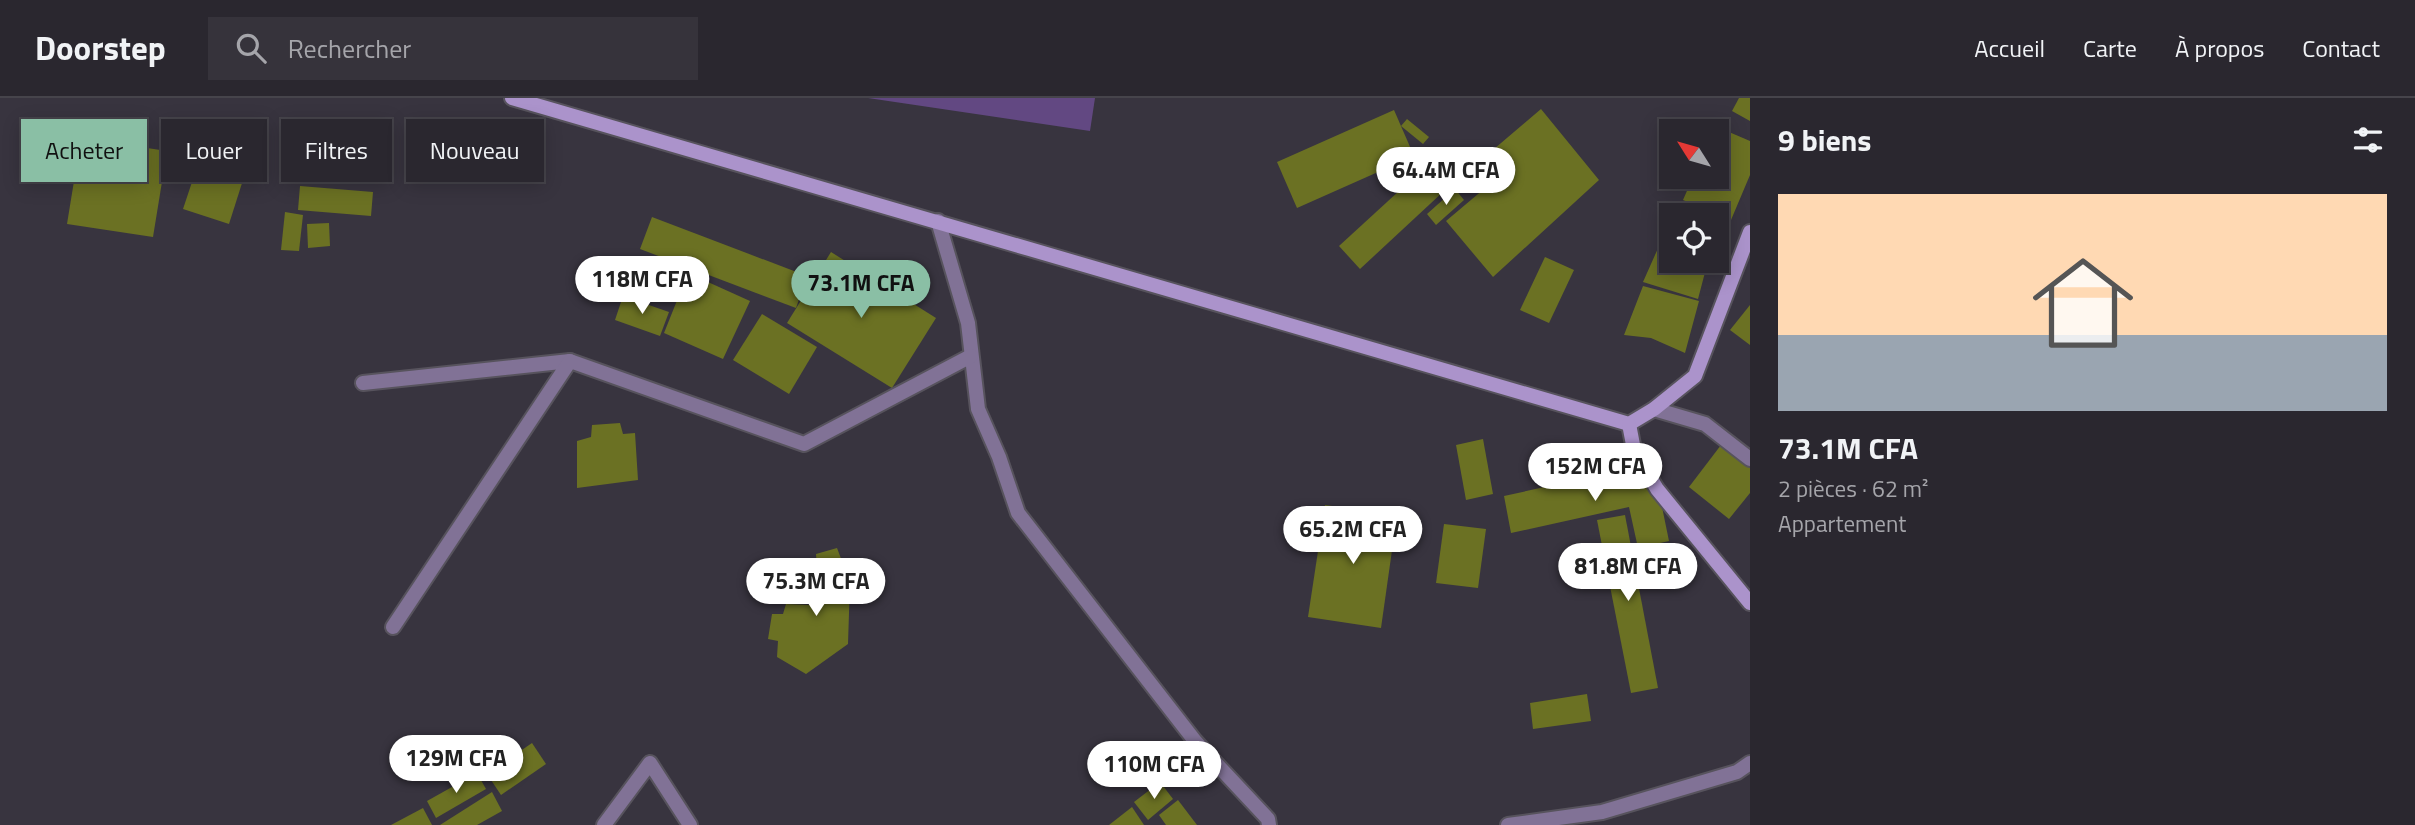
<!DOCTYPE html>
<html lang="fr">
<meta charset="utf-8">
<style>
:root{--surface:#2a272f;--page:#36333b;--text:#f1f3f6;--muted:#a5a5aa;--line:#46444b;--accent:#8abfa5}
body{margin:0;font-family:"Titillium Web",sans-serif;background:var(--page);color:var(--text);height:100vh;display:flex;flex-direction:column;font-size:26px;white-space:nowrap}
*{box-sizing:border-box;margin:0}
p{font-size:23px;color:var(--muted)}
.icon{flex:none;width:38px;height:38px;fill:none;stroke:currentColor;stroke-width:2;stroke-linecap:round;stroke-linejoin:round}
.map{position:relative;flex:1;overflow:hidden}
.side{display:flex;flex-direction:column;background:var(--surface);width:665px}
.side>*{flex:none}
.top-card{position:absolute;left:21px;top:21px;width:665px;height:63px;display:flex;gap:14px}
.needle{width:46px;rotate:307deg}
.buttons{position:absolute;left:1659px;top:21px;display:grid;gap:14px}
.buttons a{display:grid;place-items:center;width:70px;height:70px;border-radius:0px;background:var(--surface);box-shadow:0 4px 18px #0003,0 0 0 2px var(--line);font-size:35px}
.price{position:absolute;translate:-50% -60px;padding:0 16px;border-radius:24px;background:#fff;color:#222;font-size:23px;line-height:46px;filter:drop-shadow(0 2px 4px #0008)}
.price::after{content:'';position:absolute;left:50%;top:42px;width:21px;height:16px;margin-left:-10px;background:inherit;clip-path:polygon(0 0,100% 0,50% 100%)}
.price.selected{background:var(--accent);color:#111}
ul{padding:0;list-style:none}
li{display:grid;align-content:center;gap:14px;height:371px;padding:0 28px}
li span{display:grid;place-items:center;height:217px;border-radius:0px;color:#555}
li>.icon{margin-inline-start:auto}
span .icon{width:126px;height:126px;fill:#fffc;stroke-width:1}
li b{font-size:30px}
h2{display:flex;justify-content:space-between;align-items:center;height:84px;padding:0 28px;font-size:30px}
.chip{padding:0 24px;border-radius:0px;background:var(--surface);box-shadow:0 4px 18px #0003,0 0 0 2px var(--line);font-size:24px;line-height:63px}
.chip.selected{background:var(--accent);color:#111}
header{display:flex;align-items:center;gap:42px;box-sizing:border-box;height:98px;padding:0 35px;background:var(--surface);border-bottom:2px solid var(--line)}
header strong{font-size:33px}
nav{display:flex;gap:38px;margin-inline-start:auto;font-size:24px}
.search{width:490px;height:63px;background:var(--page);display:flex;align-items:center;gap:18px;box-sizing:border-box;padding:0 24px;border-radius:0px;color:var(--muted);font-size:26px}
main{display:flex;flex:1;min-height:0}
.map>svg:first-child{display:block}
.green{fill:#624882}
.building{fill:#6b7123}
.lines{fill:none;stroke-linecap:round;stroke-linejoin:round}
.street-casing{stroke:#57535d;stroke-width:18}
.secondary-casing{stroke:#57535d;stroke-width:18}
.street{stroke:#817296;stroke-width:14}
.secondary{stroke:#ab93cb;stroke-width:14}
</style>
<header>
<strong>Doorstep</strong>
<div class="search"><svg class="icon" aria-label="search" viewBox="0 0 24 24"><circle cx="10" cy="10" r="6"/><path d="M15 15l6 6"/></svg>Rechercher</div>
<nav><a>Accueil</a><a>Carte</a><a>À propos</a><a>Contact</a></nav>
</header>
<main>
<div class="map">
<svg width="1750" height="727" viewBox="0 0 1750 727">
<rect width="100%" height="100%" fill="#38343f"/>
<path class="green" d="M868,0H1095L1090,33Z"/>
<g class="building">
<path d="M1739,0H1750V23L1732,13Z"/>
<path d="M1541,11L1599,82L1493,179L1446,123L1510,69L1494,51Z"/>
<path d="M1394,12L1414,58L1297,110L1277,64Z"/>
<path d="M1407,21L1429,39L1423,46L1401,28Z"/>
<path d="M1715,28L1750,43V77L1731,122L1683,102L1693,79H1717V33H1712Z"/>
<path d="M81,40L167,53L153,139L67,126Z"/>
<path d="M205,45L250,60L229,126L183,111Z"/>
<path d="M1423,71L1444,93L1360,171L1339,148Z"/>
<path d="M300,88L373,94L371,118L298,112Z"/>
<path d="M1455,91L1464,102L1436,127L1427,116Z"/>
<path d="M1682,106L1712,117H1676Z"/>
<path d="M285,114L303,117L299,153L281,152Z"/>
<path d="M652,119L807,178L796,210L640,151Z"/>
<path d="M329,125L330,148L308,150L307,126Z"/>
<path d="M1663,139L1671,141V163H1708L1698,201L1643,184Z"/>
<path d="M831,154L936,220L892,290L787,225Z"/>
<path d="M1545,159L1574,172L1549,225L1520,212Z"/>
<path d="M688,175L750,203L723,261L664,235Z"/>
<path d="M1643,188L1699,203L1685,255L1651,240L1624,237Z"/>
<path d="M623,198L669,214L660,238L615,222Z"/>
<path d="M1750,207V247L1730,232Z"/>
<path d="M762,216L817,249L789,296L733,262Z"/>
<path d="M620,325L623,336L635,335L638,382L577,390V343L591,339L592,327Z"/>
<path d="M1483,341L1493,396L1466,402L1456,347Z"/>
<path d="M1721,347L1750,370V395L1729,421L1689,389Z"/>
<path d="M1653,365L1669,443L1638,450L1629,409L1511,435L1504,398Z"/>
<path d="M1325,407L1397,417L1381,530L1308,519Z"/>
<path d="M1625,417L1658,590L1631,595L1597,422Z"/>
<path d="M1444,426L1486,431L1478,490L1436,485Z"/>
<path d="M837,450L850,484L848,546L806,576L777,559L778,543L768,541L772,516H783L786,506L809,507L816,504L809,476L817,470L816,456Z"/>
<path d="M1587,596L1591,623L1533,631L1530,605Z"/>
<path d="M532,645L546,666L501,697L487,676Z"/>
<path d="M477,675L486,691L436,720L427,703Z"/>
<path d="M1160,684L1173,701L1148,722L1134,704Z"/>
<path d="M492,694L502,713L477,727H440Z"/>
<path d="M1178,702L1197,727H1166L1159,717Z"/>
<path d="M1132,709L1144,727H1109Z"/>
<path d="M423,710L432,727H391Z"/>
</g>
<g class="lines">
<g class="street-casing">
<g id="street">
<path d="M938,123L968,225L978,311L999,359L1018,415L1195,643L1268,721L1269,727"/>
<path d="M363,285L570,263"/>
<path d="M1654,311L1705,326L1750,361"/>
<path d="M393,529L570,263L804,346L971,258"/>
<path d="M604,727L650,665L690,727"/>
<path d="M1508,727L1602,714L1737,674L1750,665"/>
</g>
</g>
<g class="secondary-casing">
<g id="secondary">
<path d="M512,0L1629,326L1654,311L1695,278L1750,134"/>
<path d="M1629,326L1634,352L1657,391L1750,505"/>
</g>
</g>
<use href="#street" class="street"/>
<use href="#secondary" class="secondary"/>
</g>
</svg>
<div class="buttons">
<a><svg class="needle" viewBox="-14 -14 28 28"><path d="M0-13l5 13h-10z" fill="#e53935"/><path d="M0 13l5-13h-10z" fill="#a5a5aa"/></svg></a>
<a><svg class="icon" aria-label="locate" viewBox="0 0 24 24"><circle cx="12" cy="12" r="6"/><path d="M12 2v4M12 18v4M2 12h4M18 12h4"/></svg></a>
</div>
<b class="price" style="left:1446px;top:109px">64.4M CFA</b>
<b class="price" style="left:642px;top:218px">118M CFA</b>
<b class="price selected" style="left:861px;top:222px">73.1M CFA</b>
<b class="price" style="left:1595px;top:405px">152M CFA</b>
<b class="price" style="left:1353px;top:468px">65.2M CFA</b>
<b class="price" style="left:1628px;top:505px">81.8M CFA</b>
<b class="price" style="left:816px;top:520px">75.3M CFA</b>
<b class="price" style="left:456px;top:697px">129M CFA</b>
<b class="price" style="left:1154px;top:703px">110M CFA</b>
<div class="top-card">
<a class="chip selected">Acheter</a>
<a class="chip">Louer</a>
<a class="chip">Filtres</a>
<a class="chip">Nouveau</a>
</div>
</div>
<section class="side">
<h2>9 biens<svg class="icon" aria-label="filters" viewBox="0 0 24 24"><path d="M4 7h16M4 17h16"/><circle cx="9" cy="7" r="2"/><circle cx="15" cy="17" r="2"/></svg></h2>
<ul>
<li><span style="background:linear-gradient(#ffd9b3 65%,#9aa5b1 0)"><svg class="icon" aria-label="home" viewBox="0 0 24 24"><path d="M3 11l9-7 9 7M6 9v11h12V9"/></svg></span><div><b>73.1M CFA</b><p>2 pièces · 62 m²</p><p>Appartement</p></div></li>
</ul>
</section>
</main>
